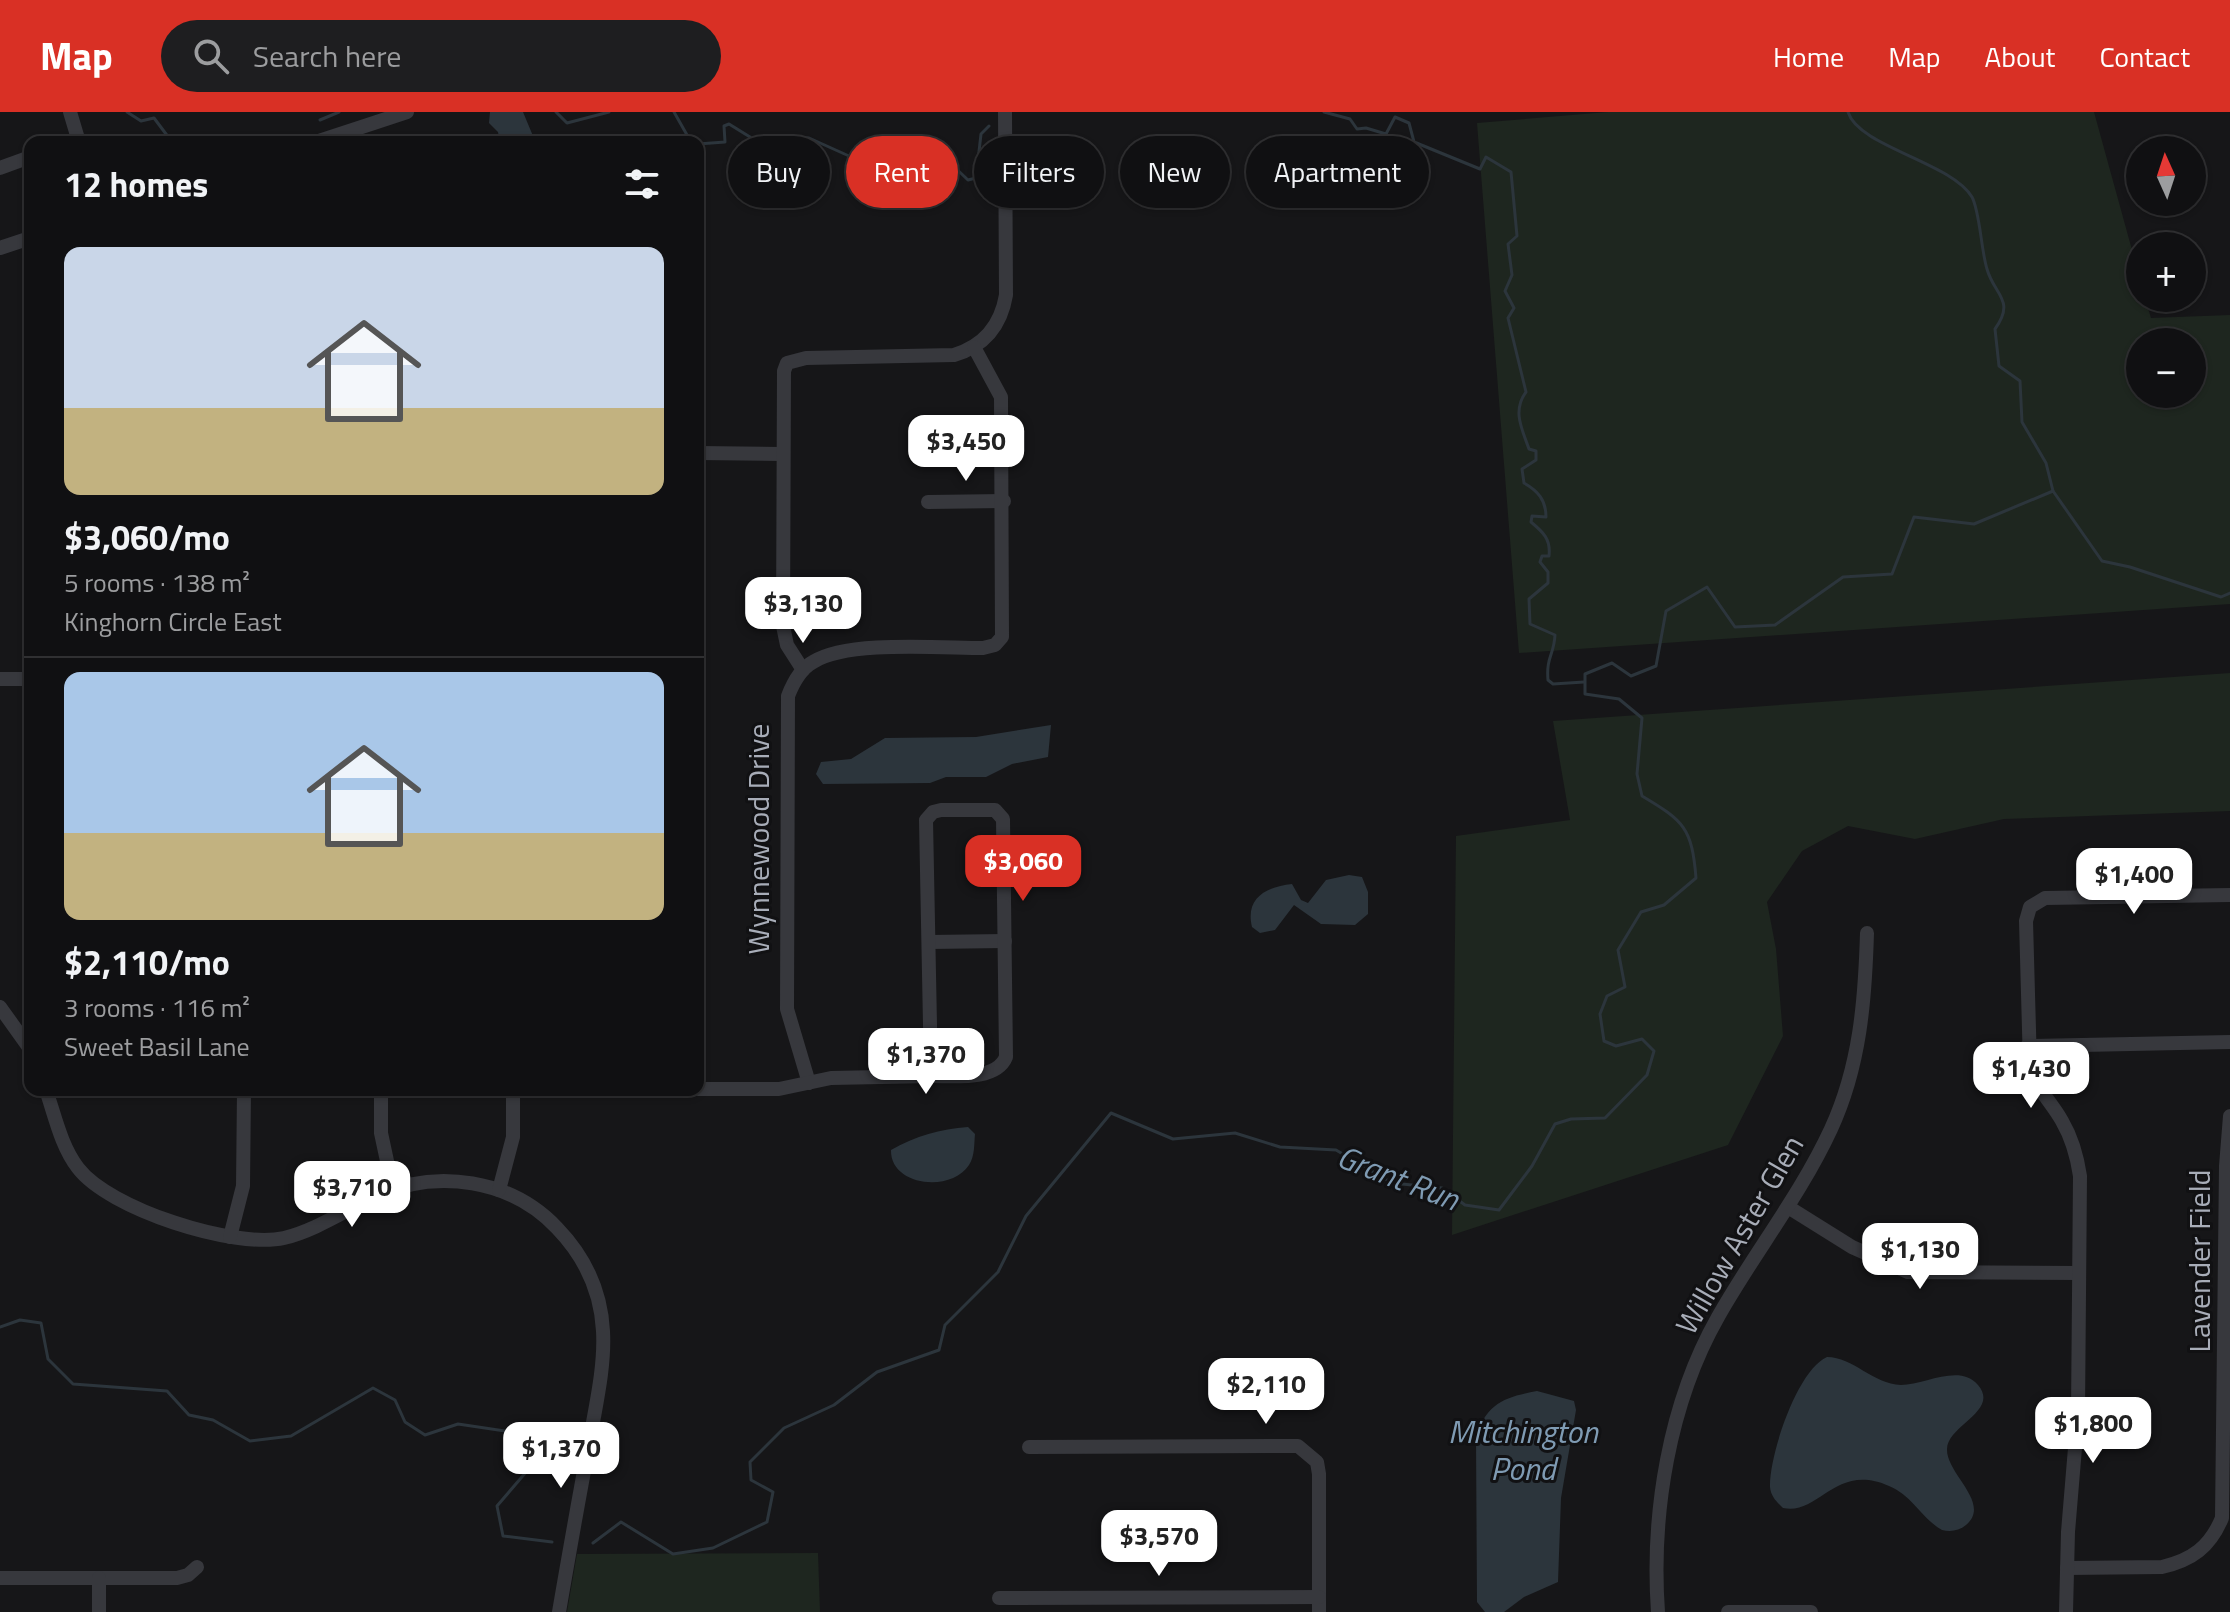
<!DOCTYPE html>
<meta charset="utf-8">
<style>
:root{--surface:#101012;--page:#1e1e20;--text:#f1f3f6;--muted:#9c9d9f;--line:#303032;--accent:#d93025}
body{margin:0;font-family:"Titillium Web",sans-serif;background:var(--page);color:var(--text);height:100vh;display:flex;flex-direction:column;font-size:30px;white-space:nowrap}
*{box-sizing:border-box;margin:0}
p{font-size:26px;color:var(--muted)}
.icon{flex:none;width:44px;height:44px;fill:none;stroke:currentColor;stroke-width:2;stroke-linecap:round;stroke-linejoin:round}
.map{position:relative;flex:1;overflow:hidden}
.side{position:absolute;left:24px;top:24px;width:680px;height:960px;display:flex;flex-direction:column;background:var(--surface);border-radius:16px;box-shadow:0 2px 6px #0004,0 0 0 2px var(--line)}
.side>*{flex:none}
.banner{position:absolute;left:728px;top:24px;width:760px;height:72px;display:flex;gap:16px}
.needle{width:52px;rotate:357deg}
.controls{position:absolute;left:2126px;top:24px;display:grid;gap:16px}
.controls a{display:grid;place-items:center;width:80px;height:80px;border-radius:50%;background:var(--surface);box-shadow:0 2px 6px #0004,0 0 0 2px var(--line);font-size:40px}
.price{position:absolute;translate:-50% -68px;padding:0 18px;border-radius:16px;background:#fff;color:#222;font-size:26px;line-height:52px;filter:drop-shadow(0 2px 4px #0008)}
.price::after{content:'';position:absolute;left:50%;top:48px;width:24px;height:18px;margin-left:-12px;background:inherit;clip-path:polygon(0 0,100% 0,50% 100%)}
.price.active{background:var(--accent);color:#fff}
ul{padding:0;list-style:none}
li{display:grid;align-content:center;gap:16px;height:424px;padding:0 40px}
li+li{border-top:2px solid var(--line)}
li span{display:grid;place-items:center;height:248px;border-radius:16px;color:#555}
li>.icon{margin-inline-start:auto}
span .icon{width:144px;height:144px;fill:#fffc;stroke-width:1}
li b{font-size:34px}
h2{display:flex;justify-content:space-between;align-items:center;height:96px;padding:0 40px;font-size:34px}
.chip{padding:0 28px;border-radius:36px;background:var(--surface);box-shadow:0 2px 6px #0004,0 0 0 2px var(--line);font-size:28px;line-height:72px}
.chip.active{background:var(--accent);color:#fff}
header{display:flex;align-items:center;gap:48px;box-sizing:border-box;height:112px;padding:0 40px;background:var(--accent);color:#fff}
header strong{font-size:38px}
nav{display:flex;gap:44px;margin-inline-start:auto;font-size:28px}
.search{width:560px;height:72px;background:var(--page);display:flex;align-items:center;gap:20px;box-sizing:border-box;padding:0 28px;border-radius:44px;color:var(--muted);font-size:30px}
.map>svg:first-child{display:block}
.green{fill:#1e261f;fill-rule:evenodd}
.water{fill:#2c353c}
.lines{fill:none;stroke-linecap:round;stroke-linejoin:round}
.stream{stroke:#2c353c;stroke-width:3}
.minor{stroke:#37383d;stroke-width:14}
.labels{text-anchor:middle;stroke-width:6;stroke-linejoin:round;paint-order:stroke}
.street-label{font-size:30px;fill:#a8adb8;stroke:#111113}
.water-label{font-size:32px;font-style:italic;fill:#7f9bb3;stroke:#111113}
</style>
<header>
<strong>Map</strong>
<div class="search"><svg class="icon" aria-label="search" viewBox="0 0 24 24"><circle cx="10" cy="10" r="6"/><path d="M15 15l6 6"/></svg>Search here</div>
<nav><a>Home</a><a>Map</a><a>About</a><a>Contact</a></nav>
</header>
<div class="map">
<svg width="2230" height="1500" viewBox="0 0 2230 1500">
<rect width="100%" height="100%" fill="#161618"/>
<g class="green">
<path d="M1608,0H2094L2140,167V186H2145L2151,206L2230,203V492L1519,541L1477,11ZM2140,230H2192V282H2140Z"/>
<path d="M2230,561V699L2004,707L1915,727L1848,714L1802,739L1767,790L1776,837L1783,924L1728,1033L1452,1123L1456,724L1570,708L1553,609Z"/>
<path d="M818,1441L820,1500H567L577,1442Z"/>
</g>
<g class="water">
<path d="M490,0H523L533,24L542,30H500L498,20L489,11Z"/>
<path d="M1051,613L1048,645L1012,652L986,665H946L930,671L823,672L816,662L821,650L851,647L885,626L976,625Z"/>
<path d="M1349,763L1362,765L1368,780V802L1355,813L1321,812L1294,793L1275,818L1260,821L1252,815C1245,786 1266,775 1292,772L1301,788L1308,791L1326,768Z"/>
<path d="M968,1015L975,1022C974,1032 975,1044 969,1053C951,1081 890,1074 891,1038C916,1024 940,1017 968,1015Z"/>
<path d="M1827,1245C1853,1245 1873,1272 1901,1273C1924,1273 1960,1251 1978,1273C2000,1299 1948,1313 1947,1337C1946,1362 1992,1391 1966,1413C1959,1419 1950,1420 1942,1418C1921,1406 1913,1384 1889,1374C1835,1350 1819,1404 1783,1396C1777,1390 1771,1385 1770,1375C1769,1344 1797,1258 1827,1245Z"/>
<path d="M1537,1279L1574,1289L1576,1298L1561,1386L1558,1470L1524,1485L1504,1500H1485L1477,1490L1476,1325C1486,1292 1504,1285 1537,1279Z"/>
</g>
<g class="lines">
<g class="stream">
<path d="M127,0L141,9L154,6L172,30"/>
<path d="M556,0L567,11L609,0"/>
<path d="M674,0L691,30"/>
<path d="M1324,0L1350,7L1357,17L1366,16L1386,22L1395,5L1409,11L1414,30L1480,57L1486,45L1511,60L1517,124L1508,132L1512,163L1505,179L1514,196L1508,206L1526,280C1512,299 1522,317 1529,337L1536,339V348L1522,357L1524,371C1538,379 1546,388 1546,405L1532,404L1531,410C1543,420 1551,427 1549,444H1542L1540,450L1548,460V471L1529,487L1530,512L1555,523C1554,543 1546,545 1548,568L1553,572L1584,570"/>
<path d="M1848,0C1859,35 1951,50 1972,85C1980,100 1981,138 1987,157C1994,183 2016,188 1995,217L1999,254L2020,269L2022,310L2046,351L2053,379"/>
<path d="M320,8L339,0"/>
<path d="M698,32L725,30L724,14L729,12L750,25L755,34L793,32L800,26H809L849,44L895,33L904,34L922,49L944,45L968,68L976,66L981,22L989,14"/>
<path d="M0,1215L20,1208L41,1211L48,1247L73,1272L167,1279L189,1303L213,1308L250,1329L291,1324L373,1276L395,1288L405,1310L425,1323L458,1312L519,1321L531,1336L527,1359L497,1394L503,1424L552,1430"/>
<path d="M593,1431L621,1410L673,1442L713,1436L767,1410L773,1380L751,1368L750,1350L784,1316L834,1293L877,1260L939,1238L945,1213L998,1160L1026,1104L1111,1001L1173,1027L1235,1021L1280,1035L1336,1038L1392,1071L1442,1076L1465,1093L1499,1098L1532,1054L1555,1012L1571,1007L1605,1006L1647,963L1654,939L1642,927L1616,934L1604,929L1600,902L1607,884L1625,875L1618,838L1641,800L1664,793L1696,766C1692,716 1684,709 1642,684L1637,662L1642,606L1619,587L1585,582V562L1612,551L1631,564L1656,554L1666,499L1707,475L1735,515L1775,513L1843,465L1892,462L1914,405L1974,412L2053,379L2102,449L2130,455L2221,485L2230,481"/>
</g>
<g class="minor">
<path d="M70,0L79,30"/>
<path d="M316,30L407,0"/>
<path d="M0,56L30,45"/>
<path d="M0,136L30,126"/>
<path d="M698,341L781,342"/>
<path d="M928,390L1004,389"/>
<path d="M803,558L787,533L783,514L784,259L787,251L806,246L954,243C984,234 1001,213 1006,183L1005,0"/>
<path d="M0,567H30"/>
<path d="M929,830L1005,829"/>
<path d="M0,895L30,937"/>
<path d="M2027,934L2230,930"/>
<path d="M809,971L787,897L788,584C793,571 800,557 813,550C847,528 941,536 983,536L995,533L1002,525L1001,285L974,235"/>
<path d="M698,977H779L831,966L931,964C954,964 996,969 1006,945L1003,707L995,698H941L933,700L926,708L931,964"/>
<path d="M46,978C55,1004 61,1034 78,1056C109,1097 234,1137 284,1126C317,1118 347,1097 378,1083C437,1057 511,1067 557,1116C584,1144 601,1179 603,1219C605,1254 596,1292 590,1327C579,1385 569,1442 559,1500"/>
<path d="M381,978V1021L393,1077"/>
<path d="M513,978H562"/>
<path d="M499,1078L513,1025V978"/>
<path d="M1788,1095L1852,1135L1908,1160L2079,1161"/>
<path d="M230,1125L243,1074L244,978"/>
<path d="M1029,1335L1298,1334L1317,1350L1319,1362V1500"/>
<path d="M2067,1456L2162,1455C2192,1448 2210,1435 2222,1406L2226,1054L2230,1004"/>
<path d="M0,1466H177L188,1463L197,1455"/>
<path d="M999,1486L1319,1485"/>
<path d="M99,1500V1466"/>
<path d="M1658,1500C1651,1402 1669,1291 1718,1205C1754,1141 1800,1084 1831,1017C1860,954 1865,889 1867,821"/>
<path d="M1728,1500H1811"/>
<path d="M2066,1500L2068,1420L2078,1300L2080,1064C2077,1044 2072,1026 2062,1009C2051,989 2035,976 2030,954L2026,809L2030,795L2045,786L2230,783"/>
</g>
</g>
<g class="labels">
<g class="street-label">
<text transform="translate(759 727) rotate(-90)" y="10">Wynnewood Drive</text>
<text transform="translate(1740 1123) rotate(-60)" y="10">Willow Aster Glen</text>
<text transform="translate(2200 1149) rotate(-90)" y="10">Lavender Field</text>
</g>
<g class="water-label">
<text transform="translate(1398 1066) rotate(21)" y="11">Grant Run</text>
<text x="1523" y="1331">Mitchington<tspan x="1523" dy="37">Pond</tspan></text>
</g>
</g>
</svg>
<div class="controls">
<a><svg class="needle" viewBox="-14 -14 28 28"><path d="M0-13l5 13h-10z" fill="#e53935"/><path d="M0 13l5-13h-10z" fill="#9c9d9f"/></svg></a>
<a>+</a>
<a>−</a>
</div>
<b class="price" style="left:966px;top:371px">$3,450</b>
<b class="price" style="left:803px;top:533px">$3,130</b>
<b class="price active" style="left:1023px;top:791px">$3,060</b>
<b class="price" style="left:2134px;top:804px">$1,400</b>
<b class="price" style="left:926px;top:984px">$1,370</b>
<b class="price" style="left:2031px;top:998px">$1,430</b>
<b class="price" style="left:352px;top:1117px">$3,710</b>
<b class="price" style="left:1920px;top:1179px">$1,130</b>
<b class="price" style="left:1266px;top:1314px">$2,110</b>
<b class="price" style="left:2093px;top:1353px">$1,800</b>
<b class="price" style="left:561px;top:1378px">$1,370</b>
<b class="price" style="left:1159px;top:1466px">$3,570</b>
<div class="banner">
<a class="chip">Buy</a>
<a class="chip active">Rent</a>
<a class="chip">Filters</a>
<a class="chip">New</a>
<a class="chip">Apartment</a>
</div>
<section class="side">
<h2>12 homes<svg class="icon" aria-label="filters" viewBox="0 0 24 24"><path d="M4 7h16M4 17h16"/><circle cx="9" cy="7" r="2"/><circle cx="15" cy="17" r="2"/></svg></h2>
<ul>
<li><span style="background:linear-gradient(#c9d6e8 65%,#c2b280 0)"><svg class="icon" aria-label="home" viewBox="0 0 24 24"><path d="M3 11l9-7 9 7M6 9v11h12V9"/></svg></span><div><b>$3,060/mo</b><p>5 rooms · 138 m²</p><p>Kinghorn Circle East</p></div></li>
<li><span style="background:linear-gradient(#a9c7e8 65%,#c2b280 0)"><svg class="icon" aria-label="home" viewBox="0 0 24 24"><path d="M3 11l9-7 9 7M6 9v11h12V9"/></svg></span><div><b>$2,110/mo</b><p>3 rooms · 116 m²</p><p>Sweet Basil Lane</p></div></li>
</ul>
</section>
</div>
